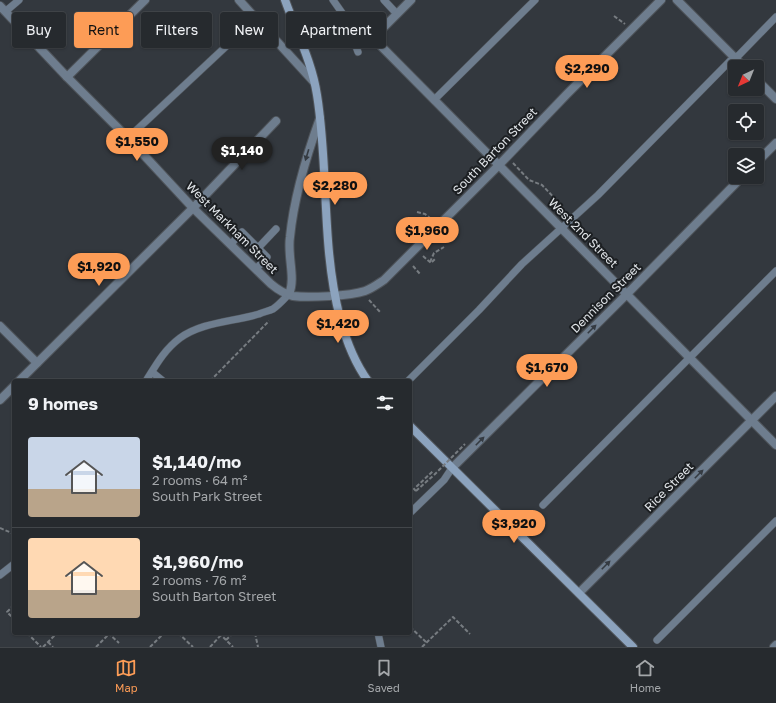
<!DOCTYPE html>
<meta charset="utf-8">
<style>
:root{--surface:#262a2e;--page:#2e3236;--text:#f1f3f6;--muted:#a4a7aa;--line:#42464a;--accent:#fd9c56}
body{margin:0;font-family:"Golos Text",sans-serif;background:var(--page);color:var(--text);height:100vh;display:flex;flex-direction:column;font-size:15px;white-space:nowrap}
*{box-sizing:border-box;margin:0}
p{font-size:13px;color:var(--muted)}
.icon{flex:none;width:22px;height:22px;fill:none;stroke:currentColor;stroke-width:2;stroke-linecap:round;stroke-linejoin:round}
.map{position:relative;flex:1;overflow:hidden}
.side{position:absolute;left:12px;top:379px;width:400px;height:256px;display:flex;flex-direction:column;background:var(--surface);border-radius:4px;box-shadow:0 1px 3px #0004,0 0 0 1px var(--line)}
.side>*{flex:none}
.banner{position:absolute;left:12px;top:12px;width:400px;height:36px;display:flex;gap:8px}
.needle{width:26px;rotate:223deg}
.buttons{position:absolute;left:728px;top:60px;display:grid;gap:8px}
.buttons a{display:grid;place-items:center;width:36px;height:36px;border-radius:4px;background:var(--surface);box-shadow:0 1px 3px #0004,0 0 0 1px var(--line);font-size:20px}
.price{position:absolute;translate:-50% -34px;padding:0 9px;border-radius:14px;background:var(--accent);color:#111;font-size:13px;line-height:26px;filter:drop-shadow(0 1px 2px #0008)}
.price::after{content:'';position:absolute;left:50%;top:24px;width:12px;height:9px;margin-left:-6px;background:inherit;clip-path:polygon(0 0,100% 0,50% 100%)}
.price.on{background:#222;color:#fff}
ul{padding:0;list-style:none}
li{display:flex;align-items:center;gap:12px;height:100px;padding:0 16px}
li+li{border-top:1px solid var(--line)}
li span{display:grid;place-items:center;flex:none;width:112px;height:80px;border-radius:4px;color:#555}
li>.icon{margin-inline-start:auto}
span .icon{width:48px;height:48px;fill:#fffc;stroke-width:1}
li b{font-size:17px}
h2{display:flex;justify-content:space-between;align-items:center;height:48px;padding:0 16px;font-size:17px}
.pill{padding:0 14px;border-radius:4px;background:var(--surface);box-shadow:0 1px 3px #0004,0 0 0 1px var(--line);font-size:14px;line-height:36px}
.pill.on{background:var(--accent);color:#111}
.tab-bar{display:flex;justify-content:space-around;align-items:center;height:56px;border-top:1px solid var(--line);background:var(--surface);font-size:11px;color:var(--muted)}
.tab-bar a{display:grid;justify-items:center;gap:2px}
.tab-bar .on{color:var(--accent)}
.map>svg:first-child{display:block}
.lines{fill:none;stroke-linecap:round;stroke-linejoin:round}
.service-casing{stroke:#4f545a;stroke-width:8}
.minor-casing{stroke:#4f545a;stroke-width:10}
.secondary-casing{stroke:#4f545a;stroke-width:10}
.path{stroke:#777c81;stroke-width:2;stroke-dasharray:4 2;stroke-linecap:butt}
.service{stroke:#6e7d8e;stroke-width:7}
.minor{stroke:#6e7d8e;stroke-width:8}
.secondary{stroke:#8ca3be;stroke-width:8}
.path-bridge{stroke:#777c81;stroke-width:2;stroke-dasharray:4 2;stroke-linecap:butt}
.oneway{fill:#353b42}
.labels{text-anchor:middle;stroke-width:4;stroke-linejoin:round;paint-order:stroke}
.street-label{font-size:12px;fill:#e2e6ea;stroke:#1c1f22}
</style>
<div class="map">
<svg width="776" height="647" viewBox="0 0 776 647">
<rect width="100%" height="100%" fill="#33383e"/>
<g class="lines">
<g class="service-casing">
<g id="service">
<path d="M333,0L345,17L358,52"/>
<path d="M384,0L397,14"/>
<path d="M6,11L19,0"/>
<path d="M351,34L373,38"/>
<path d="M434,100L535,0"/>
<path d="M128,138L235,38L255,17"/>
<path d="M231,244L242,232L267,257L256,269"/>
<path d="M258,248L276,229"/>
<path d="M152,372L163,381"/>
<path d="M146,381C156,365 164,350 180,338C202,322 232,322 259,314C263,312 269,311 273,309C279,305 284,299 289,294"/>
<path d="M408,381L479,310L522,264L598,195L730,61L739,55L776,17"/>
<path d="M543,505L776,271"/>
<path d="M410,513L444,480L452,468"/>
<path d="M0,575L14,564"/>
<path d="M378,633L381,647"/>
<path d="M657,640L776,521"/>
</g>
</g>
<g class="minor-casing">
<g id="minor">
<path d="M239,0L314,82"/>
<path d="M411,0L373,38L776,445"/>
<path d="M677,0L744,67"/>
<path d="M0,6L67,77L128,138L193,208L271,284C277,289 284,294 293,296C308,298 350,296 365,291C371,289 378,284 384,280L499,165L567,94L661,0"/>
<path d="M67,77L145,0"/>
<path d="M757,80L776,99"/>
<path d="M757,162L776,143"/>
<path d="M289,294C296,278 287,256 290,237C294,196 306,157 320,118"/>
<path d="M0,326L37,363"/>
<path d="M19,381L193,208L276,121"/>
<path d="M0,400L14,386"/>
<path d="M452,468L627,294L742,177"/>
<path d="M579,593L776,396"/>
<path d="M774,647L776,645"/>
</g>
</g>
<g class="secondary-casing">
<g id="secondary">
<path d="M285,0C296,31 312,62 317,95C329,169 321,245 340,318C346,340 354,362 368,381"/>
<path d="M410,426L633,647"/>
</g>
</g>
<g class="path">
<path d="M614,16L625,24"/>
<path d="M513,163L529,180L542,185L561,205L565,213"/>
<path d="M417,212L425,214L430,218"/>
<path d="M423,256L431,263L435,259"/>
<path d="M430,262L434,253L444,247"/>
<path d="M413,266L420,274"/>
<path d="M369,300L380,312"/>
<path d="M210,381L269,321"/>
<path d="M416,491L414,489L433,471"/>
<path d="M416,491L434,475"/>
<path d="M14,515L13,516L14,517"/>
<path d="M0,528L14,534"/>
<path d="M14,605L7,612L14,619"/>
<path d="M410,627L426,642"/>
<path d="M27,633L41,647"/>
<path d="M108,633L119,643"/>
<path d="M178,633L193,647"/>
<path d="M219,633L233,647"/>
<path d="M255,633L258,647"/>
<path d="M226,640L233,633"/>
<path d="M48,642L53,647"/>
<path d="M43,647L57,633"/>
<path d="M96,647L110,633"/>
<path d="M150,647L164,633"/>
<path d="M210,647L221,635"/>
<path d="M422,647L453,617L470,634"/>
</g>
<use href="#service" class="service"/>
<use href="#minor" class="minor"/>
<use href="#secondary" class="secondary"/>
<path class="path-bridge" d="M434,475L465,444"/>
</g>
<defs><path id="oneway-solid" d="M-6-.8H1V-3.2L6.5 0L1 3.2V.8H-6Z"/></defs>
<g class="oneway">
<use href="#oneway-solid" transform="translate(307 155) rotate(107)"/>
<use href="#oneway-solid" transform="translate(592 329) rotate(-45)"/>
<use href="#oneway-solid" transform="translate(480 441) rotate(-45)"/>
<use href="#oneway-solid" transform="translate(699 474) rotate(-45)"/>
<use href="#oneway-solid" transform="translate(606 565) rotate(-45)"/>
</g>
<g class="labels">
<g class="street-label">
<text transform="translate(495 151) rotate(-46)" y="4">South Barton Street</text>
<text transform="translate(232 228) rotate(45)" y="4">West Markham Street</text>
<text transform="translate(583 233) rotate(45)" y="4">West 2nd Street</text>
<text transform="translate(606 298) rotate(-45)" y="4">Dennison Street</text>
<text transform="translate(669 487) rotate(-45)" y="4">Rice Street</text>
</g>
</g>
</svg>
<div class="buttons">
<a><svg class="needle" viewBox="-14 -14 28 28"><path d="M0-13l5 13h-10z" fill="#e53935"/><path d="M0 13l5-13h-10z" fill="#a4a7aa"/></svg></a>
<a><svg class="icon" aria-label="locate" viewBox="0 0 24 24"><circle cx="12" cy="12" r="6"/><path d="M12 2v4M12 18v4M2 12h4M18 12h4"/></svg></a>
<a><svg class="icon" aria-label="layers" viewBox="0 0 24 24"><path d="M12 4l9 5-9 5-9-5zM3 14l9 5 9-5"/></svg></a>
</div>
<b class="price" style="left:587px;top:89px">$2,290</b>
<b class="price" style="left:137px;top:162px">$1,550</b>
<b class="price on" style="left:242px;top:171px">$1,140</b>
<b class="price" style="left:335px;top:206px">$2,280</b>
<b class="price" style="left:427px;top:251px">$1,960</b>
<b class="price" style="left:99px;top:287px">$1,920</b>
<b class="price" style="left:338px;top:344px">$1,420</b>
<b class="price" style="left:547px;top:388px">$1,670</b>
<b class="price" style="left:514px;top:544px">$3,920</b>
<div class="banner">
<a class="pill">Buy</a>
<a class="pill on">Rent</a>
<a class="pill">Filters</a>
<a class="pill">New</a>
<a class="pill">Apartment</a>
</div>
<section class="side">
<h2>9 homes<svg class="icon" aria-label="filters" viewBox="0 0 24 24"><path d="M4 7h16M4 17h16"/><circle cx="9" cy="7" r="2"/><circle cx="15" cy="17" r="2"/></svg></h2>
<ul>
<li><span style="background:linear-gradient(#c9d6e8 65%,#b9a48a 0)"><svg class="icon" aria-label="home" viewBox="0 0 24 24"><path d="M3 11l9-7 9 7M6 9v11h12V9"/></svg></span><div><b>$1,140/mo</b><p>2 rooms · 64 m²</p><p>South Park Street</p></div></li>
<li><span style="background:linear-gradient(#ffd9b3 65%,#b9a48a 0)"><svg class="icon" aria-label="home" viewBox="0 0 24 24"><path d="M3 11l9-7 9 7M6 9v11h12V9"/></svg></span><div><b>$1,960/mo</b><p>2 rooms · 76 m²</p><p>South Barton Street</p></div></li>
</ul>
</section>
</div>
<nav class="tab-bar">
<a class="on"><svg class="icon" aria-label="map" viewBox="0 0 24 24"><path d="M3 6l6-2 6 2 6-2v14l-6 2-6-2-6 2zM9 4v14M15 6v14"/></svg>Map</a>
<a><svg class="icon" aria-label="saved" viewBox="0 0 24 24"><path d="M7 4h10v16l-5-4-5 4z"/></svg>Saved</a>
<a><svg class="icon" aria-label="home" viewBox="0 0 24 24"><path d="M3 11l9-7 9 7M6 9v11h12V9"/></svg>Home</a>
</nav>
